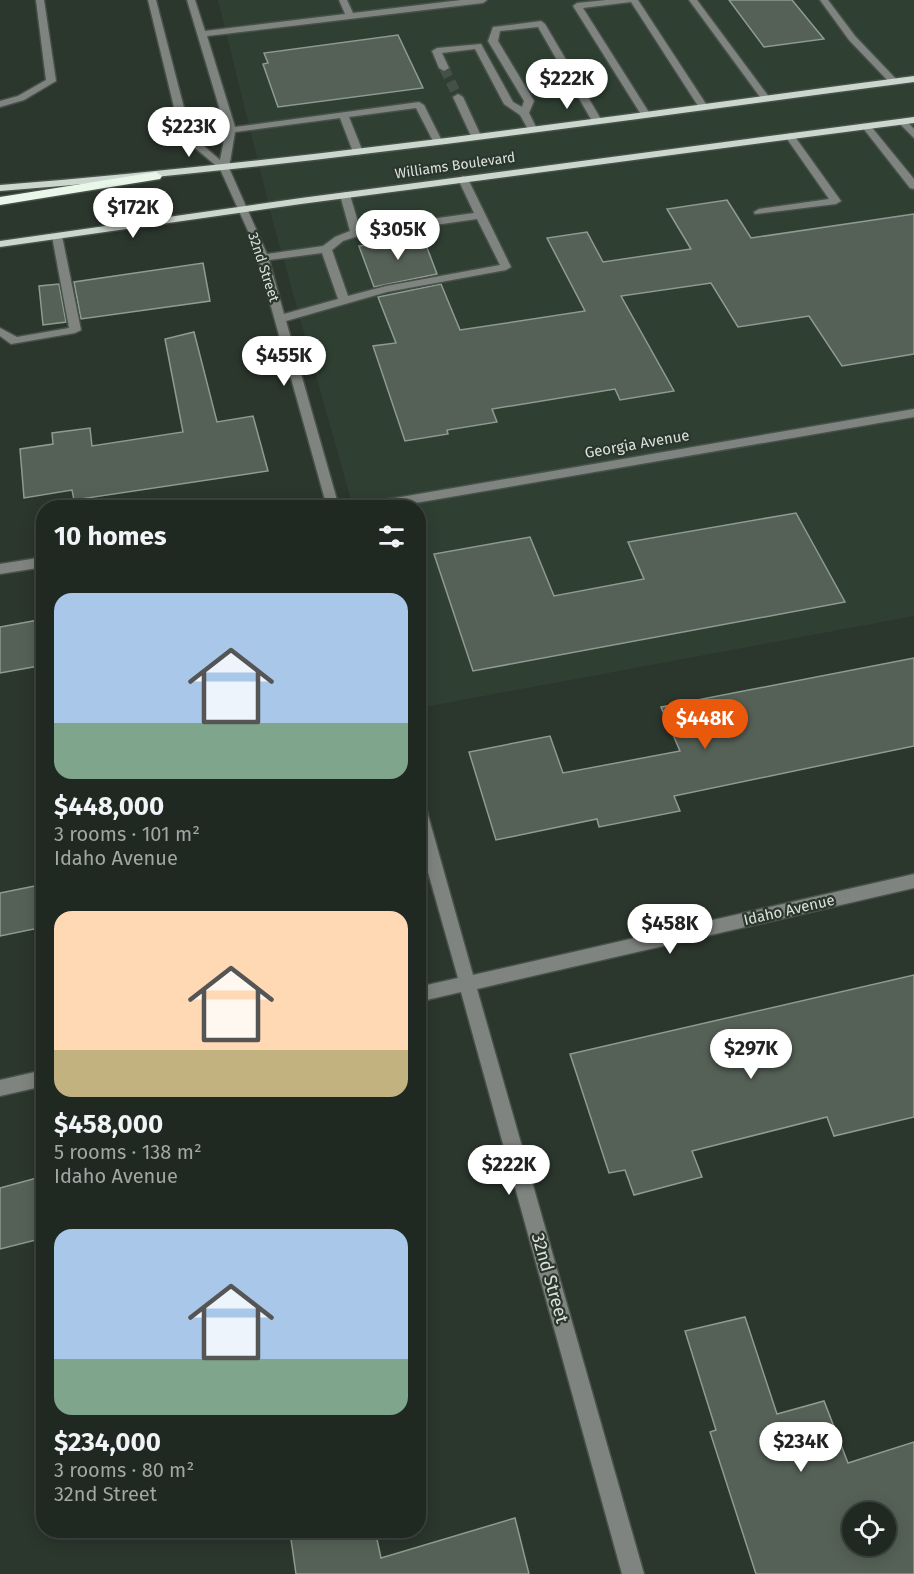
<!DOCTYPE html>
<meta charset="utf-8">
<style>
:root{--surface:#202822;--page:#28302a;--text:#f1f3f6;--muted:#a2a6a5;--line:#3d4440;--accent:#ea580c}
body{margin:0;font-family:"Fira Sans",sans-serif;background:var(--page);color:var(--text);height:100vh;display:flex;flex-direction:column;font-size:22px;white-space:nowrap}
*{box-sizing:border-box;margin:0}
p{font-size:20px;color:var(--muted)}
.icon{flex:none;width:33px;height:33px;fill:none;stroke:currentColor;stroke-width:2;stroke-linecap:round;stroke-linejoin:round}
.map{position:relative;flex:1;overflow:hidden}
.drawer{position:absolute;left:36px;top:500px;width:390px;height:1038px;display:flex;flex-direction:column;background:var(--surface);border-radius:24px;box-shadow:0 3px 15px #0003,0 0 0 2px var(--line)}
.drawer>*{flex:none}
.tools{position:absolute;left:842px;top:1502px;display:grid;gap:12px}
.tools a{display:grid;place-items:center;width:54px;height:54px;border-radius:50%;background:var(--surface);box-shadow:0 3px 15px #0003,0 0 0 2px var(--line);font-size:30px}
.price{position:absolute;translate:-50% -51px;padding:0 14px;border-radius:21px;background:#fff;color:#222;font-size:20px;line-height:39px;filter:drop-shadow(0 2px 3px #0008)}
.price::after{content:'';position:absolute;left:50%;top:36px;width:18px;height:14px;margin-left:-9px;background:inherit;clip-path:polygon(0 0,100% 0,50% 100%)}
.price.selected{background:var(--accent);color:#fff}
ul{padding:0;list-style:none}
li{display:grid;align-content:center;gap:12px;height:318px;padding:0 18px}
li span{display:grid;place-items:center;height:186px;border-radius:18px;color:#555}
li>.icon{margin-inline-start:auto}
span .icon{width:108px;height:108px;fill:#fffc;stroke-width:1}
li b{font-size:26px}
h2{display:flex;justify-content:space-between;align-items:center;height:72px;padding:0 18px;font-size:26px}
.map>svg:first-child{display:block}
.built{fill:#2f4033}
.building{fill:#556157;stroke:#8e9b90;stroke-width:1.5;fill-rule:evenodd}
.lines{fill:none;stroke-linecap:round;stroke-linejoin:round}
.minor-tunnel{stroke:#455047;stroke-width:10;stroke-dasharray:10 5;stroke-linecap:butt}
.minor-casing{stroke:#475149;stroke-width:3}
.major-casing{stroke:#475149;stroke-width:3}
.highway-casing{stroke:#475149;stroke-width:3}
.minor{fill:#7f8480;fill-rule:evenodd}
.major{fill:#cbd6cd;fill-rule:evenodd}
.highway{fill:#e9f7eb;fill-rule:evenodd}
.labels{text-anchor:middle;stroke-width:4.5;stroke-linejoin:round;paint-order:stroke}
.far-street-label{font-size:14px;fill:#dbe1dc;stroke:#2b362d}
.street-label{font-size:15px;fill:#dbe1dc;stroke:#2b362d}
.near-street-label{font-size:18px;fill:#dbe1dc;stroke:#2b362d}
</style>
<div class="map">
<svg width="914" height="1574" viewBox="0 0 914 1574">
<rect width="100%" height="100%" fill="#2b362d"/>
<path class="built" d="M218,0H914V616L419,708L418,507H353L273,222Z"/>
<g class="building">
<path d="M729,0H792L824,39L764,47Z"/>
<path d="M398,35L423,88L278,107L263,64L268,63L264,53Z"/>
<path d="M727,200L751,238L914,214V354L842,366L809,316L738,327L711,283L621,296L674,391L620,400L615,389L492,409L497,422L447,430L448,434L405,441L373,346L396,343L378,297L441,284L460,330L585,311L547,238L587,232L603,262L691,249L667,209Z"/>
<path d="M423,237L437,274L374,287L359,246Z"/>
<path d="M203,263L210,301L81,319L74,282Z"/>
<path d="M59,284L66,322L43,325L39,286Z"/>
<path d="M194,332L217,422L253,416L268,471L74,500L72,490L24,498L20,449L53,444L52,433L90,428L92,446L183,432L165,339Z"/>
<path d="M796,513L845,602L473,671L434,554L530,537L554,596L644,579L628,542Z"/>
<path d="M44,619V665L0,673V627Z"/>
<path d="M914,658V746L674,796L680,811L599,827L597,819L496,840L469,752L550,736L563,773L680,751L661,707Z"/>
<path d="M40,885L44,927L0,936V893Z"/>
<path d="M914,975V1117L834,1136L827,1117L692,1151L702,1177L634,1195L625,1170L609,1173L570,1054Z"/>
<path d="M44,1176V1238L0,1249V1188Z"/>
<path d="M745,1317L777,1414L824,1401L848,1463L914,1442V1574H756L710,1432L716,1430L685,1331ZM852,1512H885V1545H852Z"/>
<path d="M515,1518L529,1574H296L291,1539L323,1530H375L381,1558Z"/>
</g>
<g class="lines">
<path class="minor-tunnel" d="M444,68L458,97"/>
<g class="minor-casing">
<g id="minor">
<path d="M36,0H44L56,81L24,100L0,107V101L18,96L46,80Z"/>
<path d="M148,0H156L191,135L220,160L226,130L187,0H195L205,31L345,14L339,0H347L353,13L461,0H487L483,3L207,36L235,127L419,102L424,105L442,141L434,143L416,108L349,117L363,152L358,155L353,152L340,118L235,132L229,168L267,254L323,246L335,237L350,231L340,195L345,192L350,195L360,229L474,213L458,179L463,176L468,179L511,267L506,270L387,292L286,321L339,507H327L253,242L220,169L181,136ZM477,219L500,265L386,286L348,296L332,250L343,241L358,236ZM322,253L338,299L284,314L269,260Z"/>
<path d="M606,0H638L708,107L706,109H700L631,2L583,8L650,114L642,116L573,6L577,3Z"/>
<path d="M689,0H697L769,97V101H763Z"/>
<path d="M820,0H828L855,36L897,80V84H891L849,40Z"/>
<path d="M541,21L545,24L602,121L600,123L592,121L538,27L500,31L498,41L534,101L529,113L537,129L532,132L529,131L520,115L504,104L475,49L442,53L449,68L444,71L439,68L432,51L437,48L481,44L513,102L522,107L524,101L488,41L493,27Z"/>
<path d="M458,94L463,97L481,136L479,138L471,136L453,97Z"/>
<path d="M899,119H905L914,129V138L899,123Z"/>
<path d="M863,124H869L914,179V189L910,188L863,128Z"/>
<path d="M790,133L793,134L841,201L836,204L755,214L754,212L759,209L829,199L785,136Z"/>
<path d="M57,233L62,236L81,330L75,333L11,344L0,336V328L17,337L69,328L52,236Z"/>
<path d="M914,409V417L392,507H360L366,503Z"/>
<path d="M44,557V567L0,574V564Z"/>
<path d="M418,802L423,804L426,808L473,975L914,874V888L477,989L644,1574H622L461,992L418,1002V987L458,978L418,837Z"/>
<path d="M44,1070V1086L0,1096V1080Z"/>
</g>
</g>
<g class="major-casing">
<g id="major">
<path d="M914,76V82C610,122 306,167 0,191V185C306,161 610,116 914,76Z"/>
<path d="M914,117V123L301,204L0,247V241L301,198Z"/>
</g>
</g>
<g class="highway-casing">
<path id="highway" d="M156,172L162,176L160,179L0,205V197Z"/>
</g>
<use href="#minor" class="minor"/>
<use href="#major" class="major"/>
<use href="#highway" class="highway"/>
</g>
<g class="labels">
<g class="far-street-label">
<text transform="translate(455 165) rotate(-8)" y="5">Williams Boulevard</text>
<text transform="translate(264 267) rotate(72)" y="5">32nd Street</text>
</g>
<g class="street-label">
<text transform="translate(637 444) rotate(-10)" y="5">Georgia Avenue</text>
<text transform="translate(789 910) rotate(-13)" y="5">Idaho Avenue</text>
</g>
<g class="near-street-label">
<text transform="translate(550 1278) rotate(74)" y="6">32nd Street</text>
</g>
</g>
</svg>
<div class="tools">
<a><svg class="icon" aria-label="locate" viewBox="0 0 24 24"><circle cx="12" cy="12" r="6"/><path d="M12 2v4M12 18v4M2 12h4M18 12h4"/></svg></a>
</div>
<b class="price" style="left:567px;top:110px">$222K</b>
<b class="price" style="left:189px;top:158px">$223K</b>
<b class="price" style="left:133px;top:239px">$172K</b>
<b class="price" style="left:398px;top:261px">$305K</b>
<b class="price" style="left:284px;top:387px">$455K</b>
<b class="price selected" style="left:705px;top:750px">$448K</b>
<b class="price" style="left:670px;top:955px">$458K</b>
<b class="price" style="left:751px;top:1080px">$297K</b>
<b class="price" style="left:509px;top:1196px">$222K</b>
<b class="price" style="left:801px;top:1473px">$234K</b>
<section class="drawer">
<h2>10 homes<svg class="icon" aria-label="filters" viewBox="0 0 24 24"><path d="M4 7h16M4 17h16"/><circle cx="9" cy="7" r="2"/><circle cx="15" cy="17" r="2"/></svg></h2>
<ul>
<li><span style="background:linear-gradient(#a9c7e8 70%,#7fa58c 0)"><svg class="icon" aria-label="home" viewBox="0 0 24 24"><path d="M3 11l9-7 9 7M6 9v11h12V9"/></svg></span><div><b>$448,000</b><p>3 rooms · 101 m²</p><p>Idaho Avenue</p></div></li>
<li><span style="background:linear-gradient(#ffd9b3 75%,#c2b280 0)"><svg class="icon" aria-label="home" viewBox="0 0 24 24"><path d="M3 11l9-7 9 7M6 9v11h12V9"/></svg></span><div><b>$458,000</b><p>5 rooms · 138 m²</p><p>Idaho Avenue</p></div></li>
<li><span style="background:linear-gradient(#a9c7e8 70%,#7fa58c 0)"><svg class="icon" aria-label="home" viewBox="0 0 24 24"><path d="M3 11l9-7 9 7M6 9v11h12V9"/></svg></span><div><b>$234,000</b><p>3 rooms · 80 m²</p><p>32nd Street</p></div></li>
</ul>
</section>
</div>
